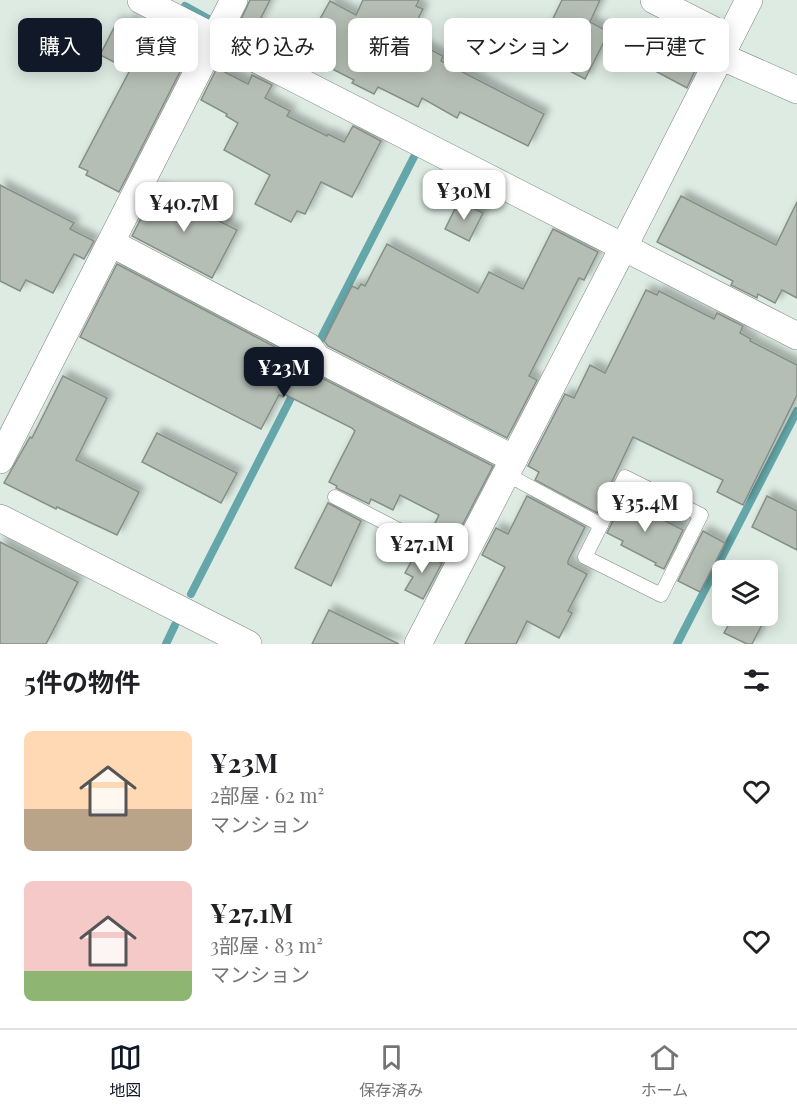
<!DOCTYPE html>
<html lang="ja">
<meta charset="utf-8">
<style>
:root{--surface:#fff;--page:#f6f6f6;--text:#202124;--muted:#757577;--line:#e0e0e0;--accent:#111827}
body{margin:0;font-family:"Playfair Display","Noto Sans JP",serif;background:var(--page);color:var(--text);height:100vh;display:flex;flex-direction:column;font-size:22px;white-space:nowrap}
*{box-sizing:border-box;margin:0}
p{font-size:20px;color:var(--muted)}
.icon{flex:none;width:33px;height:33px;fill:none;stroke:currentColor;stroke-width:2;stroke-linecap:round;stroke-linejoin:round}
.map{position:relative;height:644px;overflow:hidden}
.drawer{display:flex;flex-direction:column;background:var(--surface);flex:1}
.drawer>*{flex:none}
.top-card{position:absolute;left:18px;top:18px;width:762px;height:54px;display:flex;gap:12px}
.controls{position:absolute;left:712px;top:560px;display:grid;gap:12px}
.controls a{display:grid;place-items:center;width:66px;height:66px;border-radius:9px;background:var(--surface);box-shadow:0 3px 15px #0003;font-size:30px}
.price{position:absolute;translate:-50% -51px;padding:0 14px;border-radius:12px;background:#fff;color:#222;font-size:20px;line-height:39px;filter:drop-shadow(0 2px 3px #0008)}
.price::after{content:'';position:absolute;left:50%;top:36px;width:18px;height:14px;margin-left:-9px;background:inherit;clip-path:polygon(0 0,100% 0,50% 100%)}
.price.current{background:var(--accent);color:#fff}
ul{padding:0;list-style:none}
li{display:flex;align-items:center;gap:18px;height:150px;padding:0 24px}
li span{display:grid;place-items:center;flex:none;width:168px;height:120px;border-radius:9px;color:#555}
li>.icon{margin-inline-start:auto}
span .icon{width:72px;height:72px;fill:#fffc;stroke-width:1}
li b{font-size:26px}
h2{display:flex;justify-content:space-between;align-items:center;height:72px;padding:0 24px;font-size:26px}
.chip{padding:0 21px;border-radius:9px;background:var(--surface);box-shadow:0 3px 15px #0003;font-size:21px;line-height:54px}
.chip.current{background:var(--accent);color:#fff}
.tabs{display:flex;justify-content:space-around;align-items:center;height:84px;border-top:2px solid var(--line);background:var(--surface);font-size:16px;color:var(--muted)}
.tabs a{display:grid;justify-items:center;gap:3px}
.tabs .current{color:var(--accent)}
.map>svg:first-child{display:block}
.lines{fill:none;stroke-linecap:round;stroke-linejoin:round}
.stream{stroke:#64a6a9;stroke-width:8}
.building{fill:#b5beb4;stroke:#868f85;stroke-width:1.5;filter:url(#shadow)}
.service-casing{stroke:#79867f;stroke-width:15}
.minor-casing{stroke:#79867f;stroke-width:28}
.service{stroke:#fff;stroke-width:14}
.minor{stroke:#fff;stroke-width:27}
</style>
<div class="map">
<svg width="797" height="644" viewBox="0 0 797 644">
<defs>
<filter id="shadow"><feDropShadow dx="5.5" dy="-5.5" stdDeviation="3" flood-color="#0004"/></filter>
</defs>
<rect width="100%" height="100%" fill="#ddebe3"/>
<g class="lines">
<g class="stream">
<path d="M185,6L214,22"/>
<path d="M240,35L278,55"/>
<path d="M317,346L416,153"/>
<path d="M191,594L295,390"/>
<path d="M166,644L175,625"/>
<path d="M677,644L797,411"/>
</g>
</g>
<g class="building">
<path d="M250,0H270L251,37L236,30Z"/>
<path d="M363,0H419L416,6L423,9L408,38L443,56L441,61L544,114L528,146L460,112L457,118L422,98L418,107L378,87L374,94L352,83L354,80L301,53L330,1L356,15Z"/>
<path d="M562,0H600L590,22L609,32L585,79L564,68L571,56L542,41Z"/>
<path d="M129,20L190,52L119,192L86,175L88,171L79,167L130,70L100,55L117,22L126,27Z"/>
<path d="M678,30L707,44L687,88L657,72Z"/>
<path d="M273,33L293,43L286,57L266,47Z"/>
<path d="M217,68L248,84L252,75L272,85L265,98L290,111L287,116L327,136L328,134L344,142L353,126L381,141L352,197L321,182L305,214L297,211L291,222L255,204L270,175L224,150L238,123L226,116L227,114L201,100Z"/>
<path d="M0,185L74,223L70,229L94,241L84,259L74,254L53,293L26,280L20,291L0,281Z"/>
<path d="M156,189L237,230L212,278L132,236Z"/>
<path d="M681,196L776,245L797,202V298L782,290L775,303L758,294L757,298L731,285L733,281L657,242Z"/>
<path d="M459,201L483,213L469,241L445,229Z"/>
<path d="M553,229L598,252L584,280L579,278L529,376L537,380L507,438L328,346L324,341L352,286L358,289L361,284L365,286L387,244L478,293L489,272L523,289Z"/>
<path d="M117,264L298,359L310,372L493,466L451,547L429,535L439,515L400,495L393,510L371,499L369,504L336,488L337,486L329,482L355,431L352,428L284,394L283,397L279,395L261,429L80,337Z"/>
<path d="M646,290L657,295L659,291L714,319L717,313L743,326L740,333L751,339L750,341L797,365V395L743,505L717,492L723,480L633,437L597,513L535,480L539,472L528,466L565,394L574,398L590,365L605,373Z"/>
<path d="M63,376L107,398L76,460L139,492L117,535L57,507L56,509L4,483L30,437L32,438Z"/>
<path d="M157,433L237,473L221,503L142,462Z"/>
<path d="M527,496L585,527L568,561V564L587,574L568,611L572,613L559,638L527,621L516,644H465L505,567L482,555L496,528L508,534Z"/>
<path d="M767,496L797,511V550L752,527Z"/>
<path d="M625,497L658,514L656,516L683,530L664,569L655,565L656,563L621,545L623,541L607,533Z"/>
<path d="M328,503L361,521L331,586L295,568Z"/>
<path d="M703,531L725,543L700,592L678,581Z"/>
<path d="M0,542L78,582L46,644H0Z"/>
<path d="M421,552L442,563L423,599L405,590L413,577L405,573L415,555L419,557Z"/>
<path d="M329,610L399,644H312Z"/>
<path d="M734,615H767L752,644H747L724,633Z"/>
</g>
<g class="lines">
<g class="service-casing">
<g id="service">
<path d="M506,474L601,525"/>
<path d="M625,477L701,515L661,595L585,557Z"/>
<path d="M335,497L461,562"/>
</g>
</g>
<g class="minor-casing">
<g id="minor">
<path d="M141,0L797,336"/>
<path d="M654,0L729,38"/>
<path d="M720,56L797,90"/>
<path d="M111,243L309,347L317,358L514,459"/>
<path d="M0,460L234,0"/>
<path d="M0,518L248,644"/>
<path d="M418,644L623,248L749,0"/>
</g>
</g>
<use href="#service" class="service"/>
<use href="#minor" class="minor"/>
</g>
</svg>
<div class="controls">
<a><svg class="icon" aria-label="layers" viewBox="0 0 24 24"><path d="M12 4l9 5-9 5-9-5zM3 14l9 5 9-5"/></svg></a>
</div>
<b class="price" style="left:464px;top:221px">¥30M</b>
<b class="price" style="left:184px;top:233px">¥40.7M</b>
<b class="price current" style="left:284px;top:398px">¥23M</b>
<b class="price" style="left:645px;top:533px">¥35.4M</b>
<b class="price" style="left:422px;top:574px">¥27.1M</b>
<div class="top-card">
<a class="chip current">購入</a>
<a class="chip">賃貸</a>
<a class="chip">絞り込み</a>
<a class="chip">新着</a>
<a class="chip">マンション</a>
<a class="chip">一戸建て</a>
</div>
</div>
<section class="drawer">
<h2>5件の物件<svg class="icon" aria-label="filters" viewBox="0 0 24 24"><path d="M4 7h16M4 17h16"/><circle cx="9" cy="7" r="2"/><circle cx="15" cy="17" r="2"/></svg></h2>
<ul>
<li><span style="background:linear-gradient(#ffd9b3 65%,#b9a48a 0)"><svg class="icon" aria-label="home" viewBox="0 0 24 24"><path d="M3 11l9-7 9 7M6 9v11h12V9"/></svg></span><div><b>¥23M</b><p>2部屋 · 62 m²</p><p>マンション</p></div><svg class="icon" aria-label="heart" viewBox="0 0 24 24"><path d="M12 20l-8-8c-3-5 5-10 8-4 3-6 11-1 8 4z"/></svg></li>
<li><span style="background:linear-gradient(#f6c9c9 75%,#8fb573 0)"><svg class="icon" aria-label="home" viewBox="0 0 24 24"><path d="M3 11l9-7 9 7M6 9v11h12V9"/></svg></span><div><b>¥27.1M</b><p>3部屋 · 83 m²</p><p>マンション</p></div><svg class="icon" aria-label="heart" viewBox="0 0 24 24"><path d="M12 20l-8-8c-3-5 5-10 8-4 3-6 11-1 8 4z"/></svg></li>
</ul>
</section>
<nav class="tabs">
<a class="current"><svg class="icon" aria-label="map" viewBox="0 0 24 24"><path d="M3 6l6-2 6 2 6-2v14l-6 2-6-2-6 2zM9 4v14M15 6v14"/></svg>地図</a>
<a><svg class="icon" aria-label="saved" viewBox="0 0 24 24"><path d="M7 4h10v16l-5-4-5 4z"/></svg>保存済み</a>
<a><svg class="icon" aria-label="home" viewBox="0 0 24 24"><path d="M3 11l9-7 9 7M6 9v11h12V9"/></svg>ホーム</a>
</nav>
